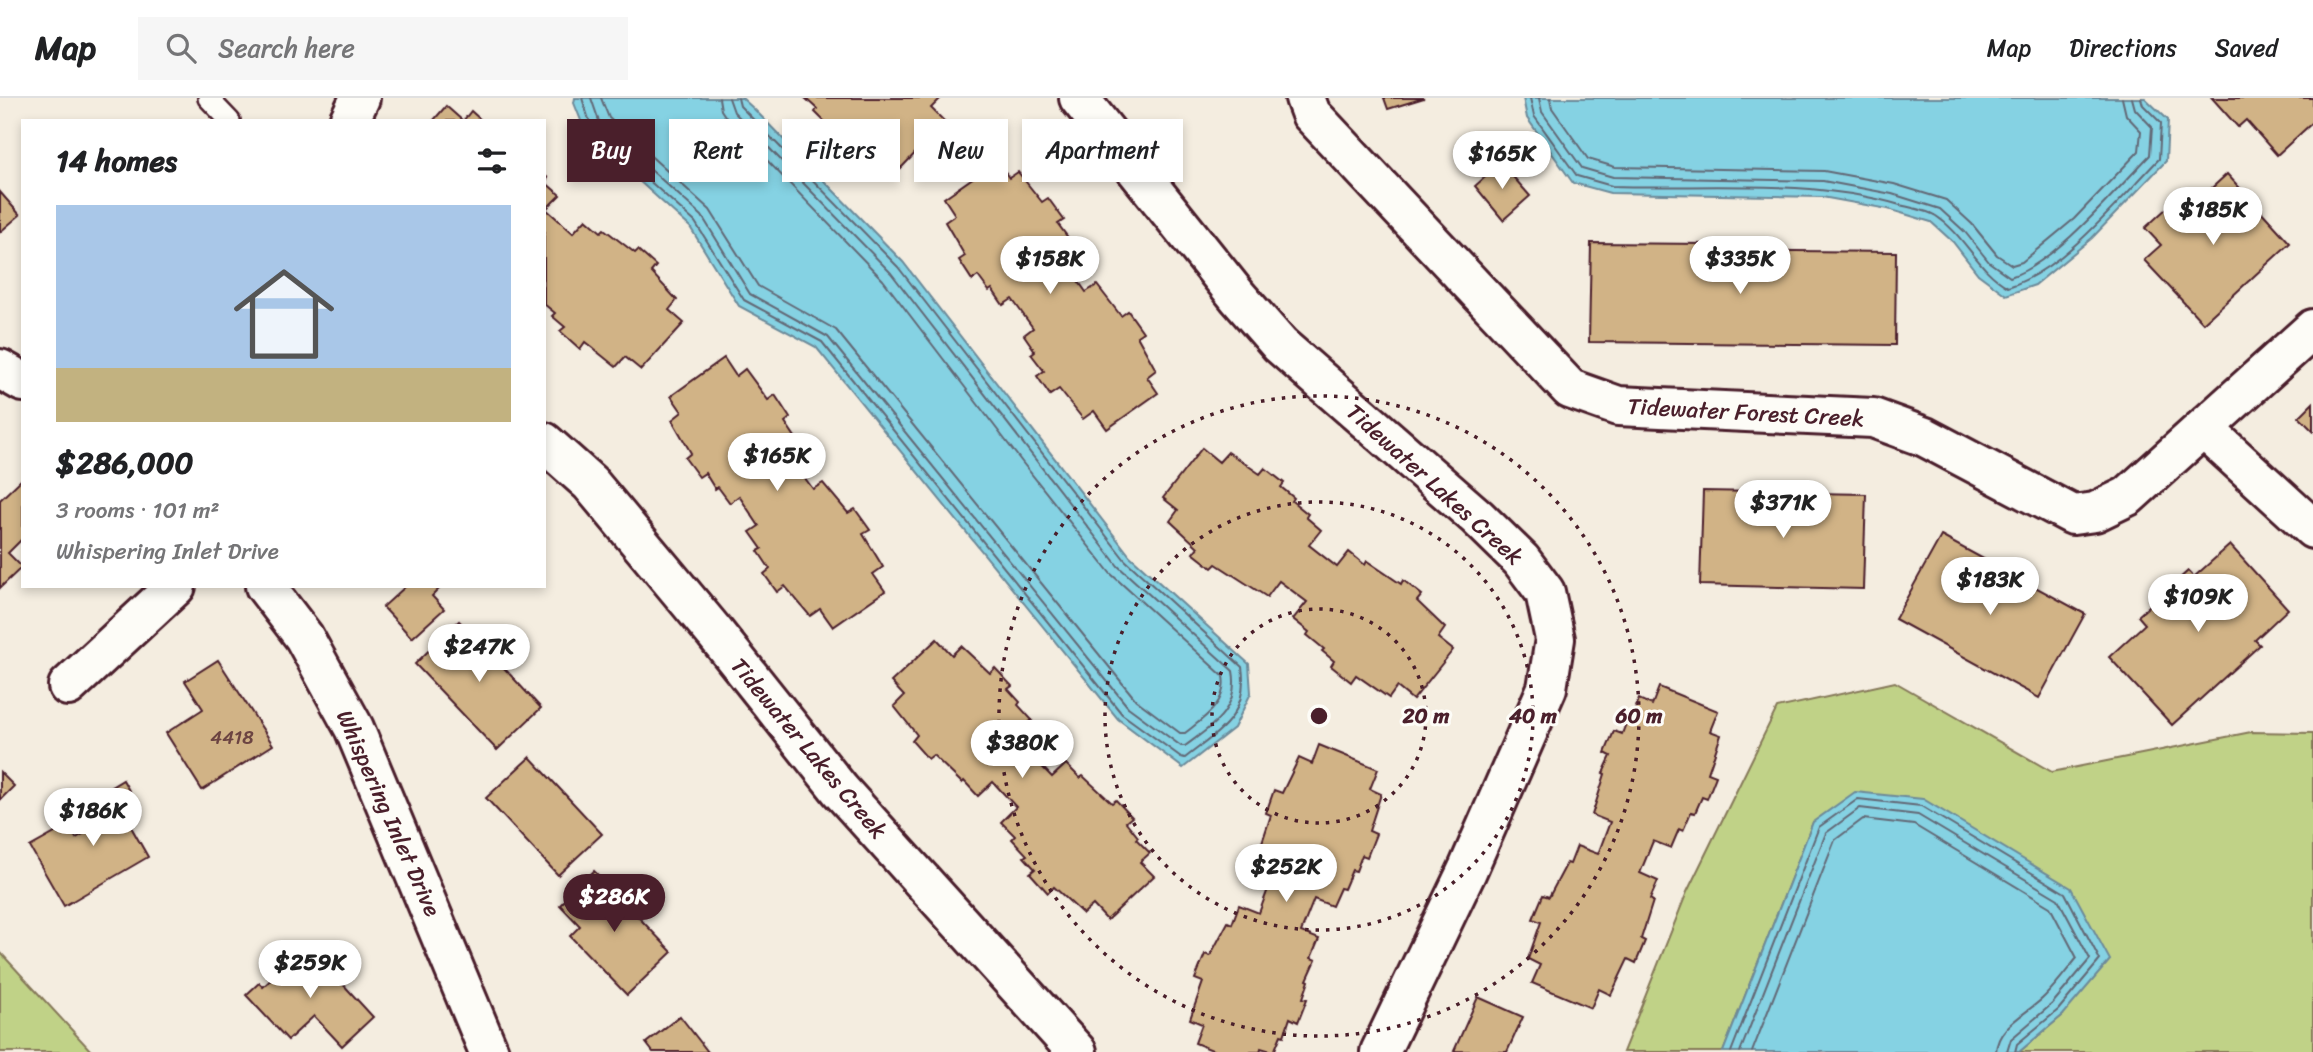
<!DOCTYPE html>
<meta charset="utf-8">
<style>
:root{--surface:#fff;--page:#f6f6f6;--text:#202124;--muted:#757577;--line:#e0e0e0;--accent:#4a1f2b}
body{margin:0;font-family:Sriracha,sans-serif;background:var(--page);color:var(--text);height:100vh;display:flex;flex-direction:column;font-size:26px;white-space:nowrap}
*{box-sizing:border-box;margin:0}
p{font-size:23px;color:var(--muted)}
.icon{flex:none;width:38px;height:38px;fill:none;stroke:currentColor;stroke-width:2;stroke-linecap:round;stroke-linejoin:round}
.map{position:relative;flex:1;overflow:hidden}
.drawer{position:absolute;left:21px;top:21px;width:525px;height:469px;display:flex;flex-direction:column;background:var(--surface);border-radius:0px;box-shadow:0 4px 10px #0003}
.drawer>*{flex:none}
.top-card{position:absolute;left:567px;top:21px;width:665px;height:63px;display:flex;gap:14px}
.price{position:absolute;translate:-50% -60px;padding:0 16px;border-radius:24px;background:#fff;color:#222;font-size:23px;line-height:46px;filter:drop-shadow(0 2px 4px #0008)}
.price::after{content:'';position:absolute;left:50%;top:42px;width:21px;height:16px;margin-left:-10px;background:inherit;clip-path:polygon(0 0,100% 0,50% 100%)}
.price.current{background:var(--accent);color:#fff}
ul{padding:0;list-style:none}
li{display:grid;align-content:center;gap:14px;height:371px;padding:0 35px}
li span{display:grid;place-items:center;height:217px;border-radius:0px;color:#555}
li>.icon{margin-inline-start:auto}
span .icon{width:126px;height:126px;fill:#fffc;stroke-width:1}
li b{font-size:30px}
h2{display:flex;justify-content:space-between;align-items:center;height:84px;padding:0 35px;font-size:30px}
.pill{padding:0 24px;border-radius:0px;background:var(--surface);box-shadow:0 4px 10px #0003;font-size:24px;line-height:63px}
.pill.current{background:var(--accent);color:#fff}
header{display:flex;align-items:center;gap:42px;box-sizing:border-box;height:98px;padding:0 35px;background:var(--surface);border-bottom:2px solid var(--line)}
header strong{font-size:33px}
nav{display:flex;gap:38px;margin-inline-start:auto;font-size:24px}
.search{width:490px;height:63px;background:var(--page);display:flex;align-items:center;gap:18px;box-sizing:border-box;padding:0 24px;border-radius:0px;color:var(--muted);font-size:26px}
.map>svg:first-child{display:block}
.green{fill:#c0d287;stroke:#857859;stroke-width:2}
.water{fill:#85d2e3;stroke:#6d8a99;stroke-width:2}
.lines{fill:none;stroke-linecap:round;stroke-linejoin:round}
.shore{stroke:#626775;stroke-width:2}
.building{fill:#d1b386;stroke:#4a1f2b;stroke-width:2}
.service-casing{stroke:#4a1f2b;stroke-width:24}
.minor-casing{stroke:#4a1f2b;stroke-width:44}
.service{stroke:#fdfcf7;stroke-width:19}
.minor{stroke:#fdfcf7;stroke-width:38}
.ring{fill:none;stroke:#4a1f2b;stroke-width:3.5;stroke-dasharray:3.5 7}
.labels{text-anchor:middle;stroke-width:6;stroke-linejoin:round;paint-order:stroke}
.number-label{font-size:19px;fill:#6c4442}
.street-label{font-size:23px;fill:#4a1f2b;stroke:#fdfcf7}
.centre{fill:#4a1f2b;stroke:#fdfcf7;stroke-width:3.5}
.ring-label{font-size:21px;text-anchor:middle;font-weight:bold;fill:#4a1f2b;stroke:#fdfcf7;stroke-width:6;stroke-linejoin:round;paint-order:stroke}
</style>
<header>
<strong>Map</strong>
<div class="search"><svg class="icon" aria-label="search" viewBox="0 0 24 24"><circle cx="10" cy="10" r="6"/><path d="M15 15l6 6"/></svg>Search here</div>
<nav><a>Map</a><a>Directions</a><a>Saved</a></nav>
</header>
<div class="map">
<svg width="2313" height="954" viewBox="0 0 2313 954">
<rect width="100%" height="100%" fill="#f4ede0"/>
<filter id="ink" filterUnits="userSpaceOnUse"><feTurbulence type="fractalNoise" baseFrequency=".0143" numOctaves="2"/><feDisplacementMap in="SourceGraphic" scale="14" xChannelSelector="R" yChannelSelector="G"/><feConvolveMatrix kernelMatrix="1 2 1 2 8 2 1 2 1" color-interpolation-filters="sRGB"/></filter>
<g filter="url(#ink)">
<g class="green">
<path d="M1895,584L2052,674L2251,634L2313,635V954H2019L2063,917L1813,724L1723,954H1623L1687,794L1777,610Z"/>
<path d="M0,854L92,954H0Z"/>
</g>
<g class="water">
<path d="M575,0H742L754,11L903,164L1130,458L1249,566L1251,595L1234,630L1183,670L1118,621L816,249L739,208L690,129L586,35L574,5Z"/>
<path d="M1523,0H2145L2168,22L2166,63L2092,140L2035,187L2006,197L1978,176L1953,144L1931,124L1888,111L1822,99L1610,95L1573,85L1527,20Z"/>
<path d="M1855,694L1923,701L2071,790L2110,862L2063,917L2019,954H1723L1813,724Z"/>
</g>
<g class="lines">
<g class="shore">
<path d="M582,0L592,31L695,124L744,202L822,244L1122,616L1181,659L1185,660C1219,633 1249,618 1242,569L1125,462L898,169L740,8L738,0"/>
<path d="M591,0L600,26L702,118L750,196L828,239L1128,609L1181,648H1185C1212,628 1240,611 1233,573L1118,468L891,175L734,14L729,0"/>
<path d="M601,0L609,20L710,112L758,188L836,232L1136,602L1180,635H1185C1204,620 1228,605 1223,578L1110,475L1022,364L883,182L727,21L721,12L719,0"/>
<path d="M1530,0L1534,18L1577,78L1612,88C1707,91 1807,80 1900,107C1911,110 1926,112 1936,118C1965,137 1977,172 2008,189C2063,172 2119,102 2159,61L2161,25L2143,7L2141,0"/>
<path d="M1539,0L1542,14L1582,70L1613,79L1823,83L1892,96L1940,111L1965,134L1989,164L2010,179C2055,165 2116,92 2150,57L2152,29L2135,11L2132,0"/>
<path d="M1550,0L1552,10L1588,61L1615,69L1824,73L1894,86L1946,102L1972,126L1997,157L2012,167L2022,164L2074,121L2139,53L2141,33L2126,17L2122,0"/>
<path d="M1731,954L1819,729L1858,701L1921,708L2065,795L2100,862L2058,912L2017,946L2015,954"/>
<path d="M1740,954L1826,735L1860,710L1918,717L2058,801L2090,861L2052,906L2011,941L2007,954"/>
<path d="M1752,954L1835,742L1863,721L1914,727L2050,809L2077,860C2067,872 2057,886 2045,898C2029,915 1997,927 1996,954"/>
</g>
</g>
<g class="building">
<path d="M805,0H939L940,1L931,10L945,24L901,70L886,56L877,66L847,41L841,47L822,29L826,25L815,14L817,11Z"/>
<path d="M1384,0H1424L1388,11Z"/>
<path d="M2212,0H2313V24L2277,57L2246,22L2238,29Z"/>
<path d="M446,8L463,23L471,13L482,23H433Z"/>
<path d="M997,63L1009,80L1018,74L1042,104L1048,100L1064,122L1058,126L1069,141L1066,144L1077,160L1067,167L1086,194L1097,187L1121,218L1128,213L1143,234L1137,238L1156,272L1147,279L1158,295L1107,331L1094,313L1083,321L1059,291L1050,297L1037,278L1044,273L1031,256L1035,253L1024,237L1033,230L1012,201L1003,207L992,191L989,193L978,178L972,182L959,162L965,158L945,124L955,117L944,100Z"/>
<path d="M1501,65L1530,98L1503,122L1475,88Z"/>
<path d="M2227,76L2290,145L2203,225L2144,162L2161,147L2145,130L2180,98L2190,110Z"/>
<path d="M544,77L548,80L545,84L560,97L546,111L573,135L586,121L601,134L604,131L635,155L638,152L656,168L651,174L677,202L669,212L684,225L641,272L625,259L616,269L585,244L580,251L560,233L565,229L552,218L555,215L544,206Z"/>
<path d="M0,94L20,117L0,134Z"/>
<path d="M1591,145L1707,146L1706,152L1896,154L1895,247L1589,244Z"/>
<path d="M724,260L736,278L745,271L768,302L775,297L790,320L785,324L795,339L792,341L804,357L793,364L813,391L823,385L848,415L855,411L870,432L863,436L883,469L873,476L885,493L833,529L820,511L810,518L785,488L777,494L764,476L770,471L758,453L762,451L750,434L759,428L739,398L730,405L718,389L715,391L705,375L699,379L685,360L691,355L672,322L682,314L671,298Z"/>
<path d="M2313,305V333L2299,319Z"/>
<path d="M1202,350L1219,364L1228,354L1260,376L1265,370L1284,385L1281,389L1294,400L1292,403L1308,416L1306,419L1321,432L1309,447L1337,469L1349,454L1365,467L1367,463L1401,486L1403,482L1422,497L1417,503L1445,530L1438,540L1453,552L1413,602L1397,589L1389,600L1356,577L1351,584L1331,568L1334,563L1322,553L1324,551L1307,537L1309,534L1293,521L1307,504L1279,483L1267,499L1216,466L1212,470L1193,455L1198,449L1170,423L1178,412L1163,400Z"/>
<path d="M23,380V440L8,455L22,469L0,490V402Z"/>
<path d="M1703,393L1866,396L1863,491L1700,487Z"/>
<path d="M1941,438L2085,516L2039,600L1895,521Z"/>
<path d="M2230,447L2288,511L2255,542L2260,547L2172,627L2109,559L2145,526L2138,518L2188,473L2194,479Z"/>
<path d="M406,488H442L432,498L444,511L412,540L383,509Z"/>
<path d="M459,523L489,554L503,541L518,557L504,570L541,610L497,652L415,566Z"/>
<path d="M937,541L952,557L961,548L990,575L995,570L1012,588L1008,591L1020,604L1018,607L1032,622L1028,625L1042,639L1027,653L1052,679L1066,666L1080,680L1083,678L1112,705L1116,702L1132,719L1126,724L1138,739L1136,741L1150,755L1140,764L1154,778L1107,822L1093,807L1083,816L1054,789L1048,795L1030,775L1035,771L1024,759L1027,757L1012,741L1015,738L1001,724L1016,709L993,684L978,698L964,683L962,685L933,657L928,661L912,643L917,637L894,608L904,598L891,584Z"/>
<path d="M218,562L273,647L202,692L166,635L203,611L185,583Z"/>
<path d="M1659,589L1718,613L1710,633L1721,637L1708,675L1716,678L1707,701L1702,699L1695,715L1691,714L1683,733L1679,731L1671,750L1653,743L1640,775L1658,783L1650,801L1653,803L1641,841L1645,843L1636,865L1628,861L1611,897L1599,891L1591,910L1532,885L1540,867L1528,861L1541,824L1533,821L1543,797L1549,799L1567,765L1570,766L1577,748L1598,756L1610,724L1592,717L1605,676L1603,675L1611,658L1605,655L1614,633L1622,636L1628,620L1631,622L1639,601L1652,607Z"/>
<path d="M1319,647L1378,671L1370,691L1381,696L1369,733L1376,736L1367,759L1362,757L1356,773L1352,772L1344,791L1340,790L1332,808L1314,801L1301,834L1319,841L1311,860L1316,862L1307,882L1309,883L1303,900L1307,901L1298,924L1290,920L1284,938L1281,937L1274,954L1261,950L1260,954H1217L1195,945L1202,926L1190,921L1203,884L1195,881L1205,856L1210,858L1228,824L1232,826L1239,807L1259,815L1271,783L1252,775L1271,717L1266,715L1274,692L1282,695L1299,660L1312,666Z"/>
<path d="M530,659L602,736L558,777L486,700Z"/>
<path d="M0,674L14,688L0,702Z"/>
<path d="M123,682L140,712L126,720L148,759L64,808L30,749L69,727L76,740L107,722L93,700Z"/>
<path d="M594,773L672,854L627,897L570,838L580,828L560,807Z"/>
<path d="M308,848L373,919L342,948L314,918L288,942L246,897L259,885L263,889Z"/>
<path d="M1478,899L1523,919L1507,954L1454,953Z"/>
<path d="M680,918L708,954H653L646,945Z"/>
</g>
<g class="lines">
<g class="service-casing">
<path id="service" d="M208,0L230,23"/>
</g>
<g class="minor-casing">
<g id="minor">
<path d="M1079,0L1238,199L1280,247L1477,419L1521,462L1545,494L1555,541L1547,590L1467,773L1380,954"/>
<path d="M1305,0L1311,16L1570,291L1618,308L1873,320L1925,339L2073,417L2095,414L2128,398L2313,231"/>
<path d="M349,23L360,0"/>
<path d="M0,271L23,284"/>
<path d="M2204,331L2313,431"/>
<path d="M544,344L590,385L715,535L840,692L1077,954"/>
<path d="M265,488L304,539L354,630L489,954"/>
<path d="M68,588L176,488"/>
</g>
</g>
<use href="#service" class="service"/>
<use href="#minor" class="minor"/>
</g>
</g>
<g class="ring">
<circle cx="1319" cy="618" r="107"/>
<circle cx="1319" cy="618" r="214"/>
<circle cx="1319" cy="618" r="320"/>
</g>
<g class="labels">
<g class="number-label">
<text x="232" y="646">4418</text>
</g>
<g class="street-label">
<text transform="translate(1746 314) rotate(3)" y="8">Tidewater Forest Creek</text>
<text transform="translate(1435 386) rotate(42)" y="8">Tidewater Lakes Creek</text>
<text transform="translate(809 650) rotate(50)" y="8">Tidewater Lakes Creek</text>
<text transform="translate(389 715) rotate(66)" y="8">Whispering Inlet Drive</text>
</g>
</g>
<circle cx="1319" cy="618" r="10" class="centre"/>
<g class="ring-label">
<text x="1426" y="625">20 m</text>
<text x="1533" y="625">40 m</text>
<text x="1639" y="625">60 m</text>
</g>
</svg>
<b class="price" style="left:1502px;top:93px">$165K</b>
<b class="price" style="left:2213px;top:149px">$185K</b>
<b class="price" style="left:1050px;top:198px">$158K</b>
<b class="price" style="left:1740px;top:198px">$335K</b>
<b class="price" style="left:777px;top:395px">$165K</b>
<b class="price" style="left:1783px;top:442px">$371K</b>
<b class="price" style="left:1990px;top:519px">$183K</b>
<b class="price" style="left:2198px;top:536px">$109K</b>
<b class="price" style="left:479px;top:586px">$247K</b>
<b class="price" style="left:1022px;top:682px">$380K</b>
<b class="price" style="left:93px;top:750px">$186K</b>
<b class="price" style="left:1286px;top:806px">$252K</b>
<b class="price current" style="left:614px;top:836px">$286K</b>
<b class="price" style="left:310px;top:902px">$259K</b>
<div class="top-card">
<a class="pill current">Buy</a>
<a class="pill">Rent</a>
<a class="pill">Filters</a>
<a class="pill">New</a>
<a class="pill">Apartment</a>
</div>
<section class="drawer">
<h2>14 homes<svg class="icon" aria-label="filters" viewBox="0 0 24 24"><path d="M4 7h16M4 17h16"/><circle cx="9" cy="7" r="2"/><circle cx="15" cy="17" r="2"/></svg></h2>
<ul>
<li><span style="background:linear-gradient(#a9c7e8 75%,#c2b280 0)"><svg class="icon" aria-label="home" viewBox="0 0 24 24"><path d="M3 11l9-7 9 7M6 9v11h12V9"/></svg></span><div><b>$286,000</b><p>3 rooms · 101 m²</p><p>Whispering Inlet Drive</p></div></li>
</ul>
</section>
</div>
